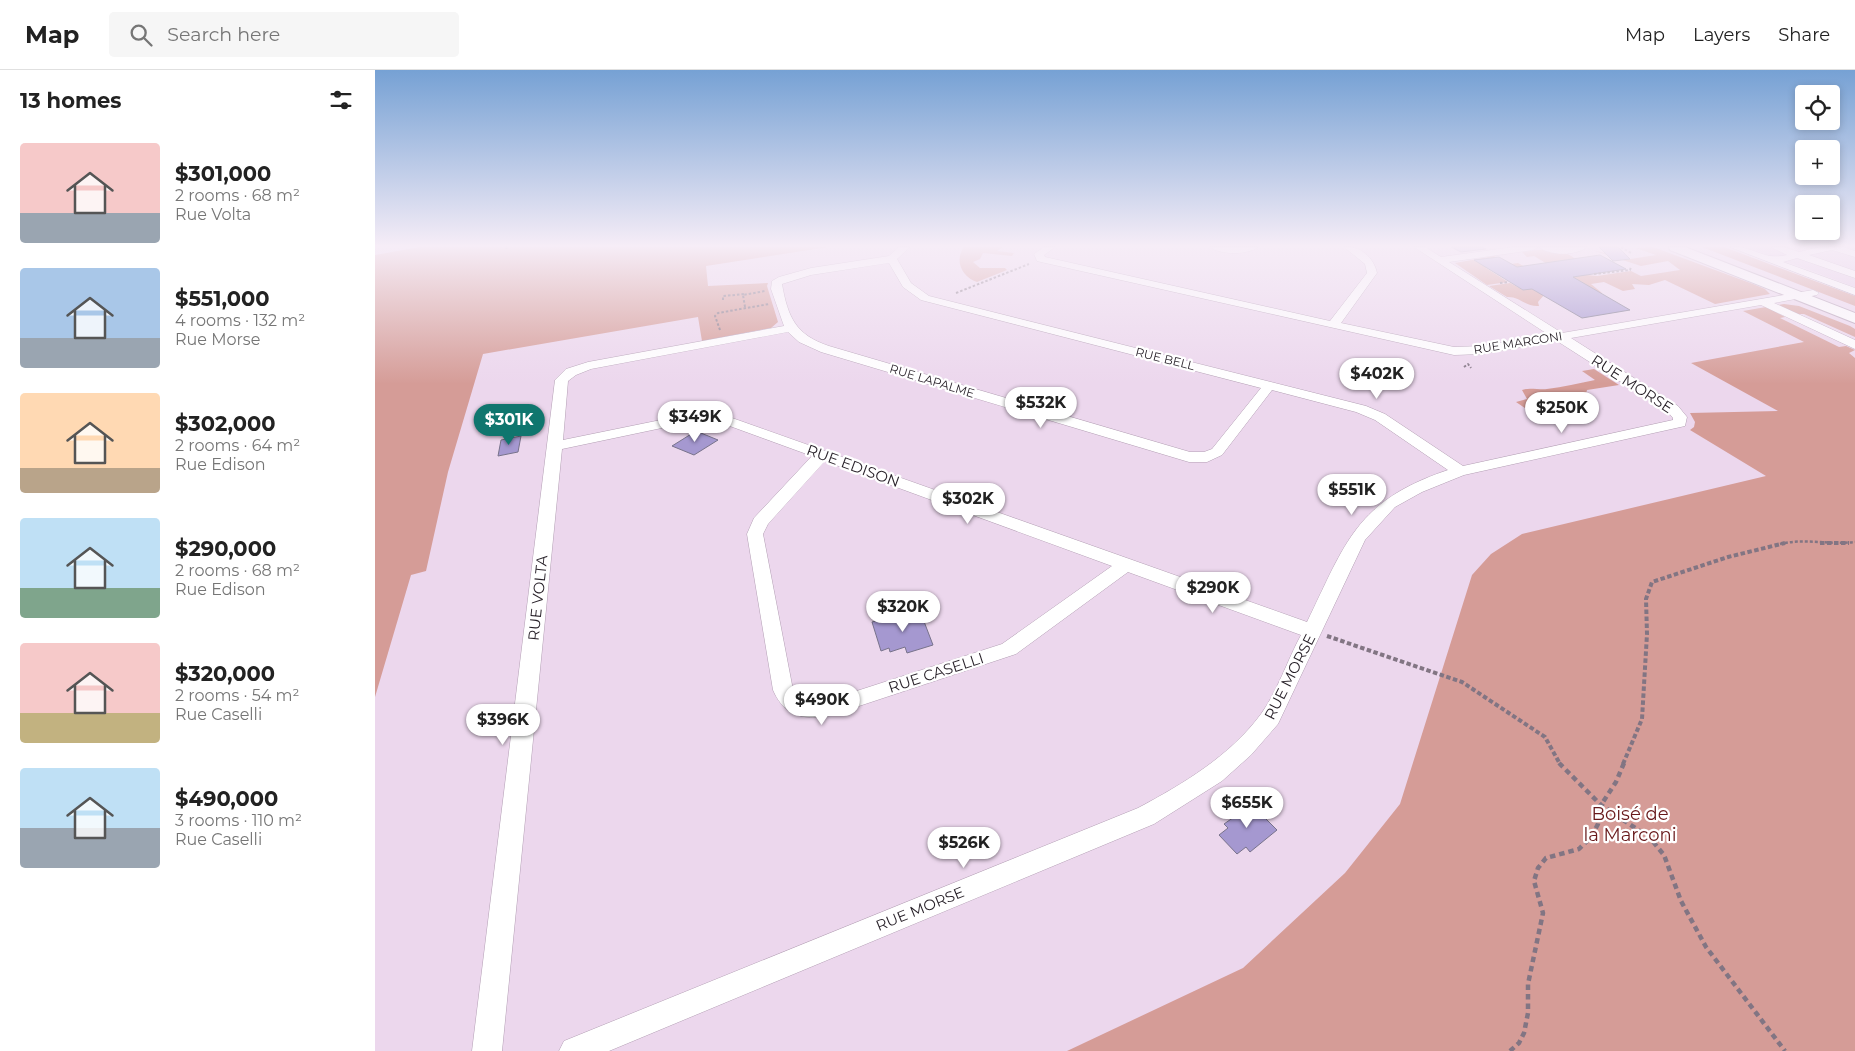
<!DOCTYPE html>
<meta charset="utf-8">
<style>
:root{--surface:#fff;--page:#f6f6f6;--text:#222;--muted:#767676;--line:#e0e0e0;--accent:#0f766e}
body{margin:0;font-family:Montserrat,sans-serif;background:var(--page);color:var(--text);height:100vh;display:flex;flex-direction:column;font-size:19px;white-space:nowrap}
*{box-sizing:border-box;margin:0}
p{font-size:16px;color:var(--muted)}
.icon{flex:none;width:28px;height:28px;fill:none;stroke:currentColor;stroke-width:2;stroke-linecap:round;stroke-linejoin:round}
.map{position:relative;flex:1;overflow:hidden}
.panel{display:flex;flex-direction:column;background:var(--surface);width:375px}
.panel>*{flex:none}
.buttons{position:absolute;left:1420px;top:15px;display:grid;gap:10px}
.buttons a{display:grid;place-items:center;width:45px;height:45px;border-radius:5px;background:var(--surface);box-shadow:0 2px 8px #0003;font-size:25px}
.price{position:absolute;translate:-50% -42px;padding:0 11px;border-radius:18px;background:#fff;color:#222;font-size:16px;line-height:32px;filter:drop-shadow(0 1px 2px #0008)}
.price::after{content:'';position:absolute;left:50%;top:30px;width:15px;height:11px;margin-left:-8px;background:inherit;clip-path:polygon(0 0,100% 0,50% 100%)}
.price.active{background:var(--accent);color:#fff}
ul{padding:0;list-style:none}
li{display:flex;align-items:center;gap:15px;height:125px;padding:0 20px}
li span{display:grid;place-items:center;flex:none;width:140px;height:100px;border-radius:5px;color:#555}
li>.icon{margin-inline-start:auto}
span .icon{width:60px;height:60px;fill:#fffc;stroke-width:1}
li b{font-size:21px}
h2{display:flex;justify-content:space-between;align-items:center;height:60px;padding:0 20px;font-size:21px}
header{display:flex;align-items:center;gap:30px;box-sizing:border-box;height:70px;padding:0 25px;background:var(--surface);border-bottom:1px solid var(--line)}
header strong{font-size:24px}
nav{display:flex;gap:28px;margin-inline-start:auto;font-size:18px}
.search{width:350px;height:45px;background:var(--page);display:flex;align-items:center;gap:12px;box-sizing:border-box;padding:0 18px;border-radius:5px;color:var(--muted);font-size:19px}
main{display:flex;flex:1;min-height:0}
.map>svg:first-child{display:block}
.built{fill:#e4cae6}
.green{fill:#d59c97}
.building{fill:#a598d0;stroke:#78738b}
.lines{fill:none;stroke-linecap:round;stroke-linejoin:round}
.minor-casing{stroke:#b39fb4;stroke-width:1}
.major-casing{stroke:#b39fb4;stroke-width:2}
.path-far3{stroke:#827583;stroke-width:2;stroke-dasharray:2.5 2;stroke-linecap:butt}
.path-far2{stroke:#827583;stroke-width:2.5;stroke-dasharray:3 2;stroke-linecap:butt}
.path-far1{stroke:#827583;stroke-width:4;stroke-dasharray:4.5 2.5;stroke-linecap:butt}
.path{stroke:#827583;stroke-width:4.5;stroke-dasharray:5.5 4;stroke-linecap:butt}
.minor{fill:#fff;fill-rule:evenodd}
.major{fill:#fff;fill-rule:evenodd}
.labels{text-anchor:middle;stroke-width:4.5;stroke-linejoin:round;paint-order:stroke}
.far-street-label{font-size:12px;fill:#251e26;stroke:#fff}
.street-label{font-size:15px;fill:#251e26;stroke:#fff}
.near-park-label{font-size:18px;fill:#68191b;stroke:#fff}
</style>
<header>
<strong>Map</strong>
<div class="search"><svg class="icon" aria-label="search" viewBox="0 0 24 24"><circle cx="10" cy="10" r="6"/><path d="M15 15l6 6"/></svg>Search here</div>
<nav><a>Map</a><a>Layers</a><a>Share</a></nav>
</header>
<main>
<section class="panel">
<h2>13 homes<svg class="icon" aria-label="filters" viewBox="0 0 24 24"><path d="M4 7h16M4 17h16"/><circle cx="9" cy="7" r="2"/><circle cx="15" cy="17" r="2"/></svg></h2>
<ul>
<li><span style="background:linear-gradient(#f6c9c9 70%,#9aa5b1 0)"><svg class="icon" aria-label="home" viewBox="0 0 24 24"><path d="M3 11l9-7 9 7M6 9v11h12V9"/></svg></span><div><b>$301,000</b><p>2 rooms · 68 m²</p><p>Rue Volta</p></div></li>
<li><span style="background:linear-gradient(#a9c7e8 70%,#9aa5b1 0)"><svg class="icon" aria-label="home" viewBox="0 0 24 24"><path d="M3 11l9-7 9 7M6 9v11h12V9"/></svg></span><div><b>$551,000</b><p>4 rooms · 132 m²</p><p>Rue Morse</p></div></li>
<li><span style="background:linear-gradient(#ffd9b3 75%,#b9a48a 0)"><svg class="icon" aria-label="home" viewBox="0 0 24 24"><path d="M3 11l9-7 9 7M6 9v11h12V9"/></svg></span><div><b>$302,000</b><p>2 rooms · 64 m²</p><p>Rue Edison</p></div></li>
<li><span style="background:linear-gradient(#bfe0f5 70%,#7fa58c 0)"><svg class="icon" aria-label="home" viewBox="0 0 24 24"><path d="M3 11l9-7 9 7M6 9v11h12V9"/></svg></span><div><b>$290,000</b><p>2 rooms · 68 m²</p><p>Rue Edison</p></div></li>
<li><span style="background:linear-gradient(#f6c9c9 70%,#c2b280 0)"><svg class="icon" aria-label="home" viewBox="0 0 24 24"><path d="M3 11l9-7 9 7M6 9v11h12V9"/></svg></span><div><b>$320,000</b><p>2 rooms · 54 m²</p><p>Rue Caselli</p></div></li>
<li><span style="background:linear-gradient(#bfe0f5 60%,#9aa5b1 0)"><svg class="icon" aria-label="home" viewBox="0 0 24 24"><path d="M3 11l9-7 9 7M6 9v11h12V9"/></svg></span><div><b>$490,000</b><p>3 rooms · 110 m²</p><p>Rue Caselli</p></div></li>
</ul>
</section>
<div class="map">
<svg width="1480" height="981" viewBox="0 0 1480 981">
<rect width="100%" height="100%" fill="#ecd7ed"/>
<path class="built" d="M1372,177H1480V217L1397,186Z"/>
<g class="green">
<path d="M45,177H453L331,196L333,216L393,213L392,216L403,252L396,258L327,271L323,247L108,284L73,402L51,501L36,505L0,627V185Z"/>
<path d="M589,177H628L622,181L639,183L637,186L608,183L605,189L598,192L605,198H630L632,200L602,212C587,207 579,191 589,177Z"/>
<path d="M1278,177L1378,214L1390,219L1395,224L1340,234L1290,210L1274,215L1257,214L1260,219L1248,221L1229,212L1216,214L1227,223L1169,225L1163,232L1164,236C1151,237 1144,226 1132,227L1114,216L1135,213L1148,220L1174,216L1136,194L1143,193L1157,201L1174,195L1159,186L1152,187L1147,182C1162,179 1188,177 1200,189C1205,194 1206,201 1212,205L1222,206L1256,201L1266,206L1305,200L1293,191L1266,196L1217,180L1238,185L1249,190L1281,185L1261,178Z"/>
<path d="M1327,177H1349L1480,226V236Z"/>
<path d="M1119,186L1132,193L1111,198L1133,212L1112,215L1080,193Z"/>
<path d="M1409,234L1424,236L1475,256L1480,259V267L1429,244H1423L1403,235Z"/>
<path d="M1391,237L1410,247L1405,248L1464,277L1471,276L1480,280L1474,283L1480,288V981H692L868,898L970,803L1025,734L1097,505L1116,484L1147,464L1391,406L1315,360L1319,357L1320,352L1315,343L1403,341L1316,293L1429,272L1368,241Z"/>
<path d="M1219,299L1244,315L1212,320L1211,324L1184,330L1192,336L1156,342L1141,332L1152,329L1147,320C1154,317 1164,320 1172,319C1188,317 1204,313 1220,310L1207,301Z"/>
</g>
<g class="building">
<path d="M1076,177H1107L1111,179L1086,182Z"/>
<path d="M1224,177H1243L1255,189L1238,191Z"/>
<path d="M1225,185L1251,199L1198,207L1255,240L1207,248L1157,219L1148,220L1099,190L1124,187L1142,197Z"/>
<path d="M321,361L343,370L319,385L297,376Z"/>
<path d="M146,366L143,382L123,386L126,370Z"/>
<path d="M545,541L558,575L532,583L530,577L515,582L514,578L506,581L497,552L514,547L515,550Z"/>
<path d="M872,732L877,735L902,760L875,782L871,777L862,784L844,765L853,758L849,754L859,747L857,744Z"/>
</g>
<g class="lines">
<g class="minor-casing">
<g id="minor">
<path d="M524,177H535L522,189L536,213L554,226L991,336L1010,344L1088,396L1298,350V348L1293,342L1182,271L1107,284L1079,285L666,192L662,191L659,184L669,177H680L669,185L670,187L955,251L992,203L990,194L969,177C985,175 999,188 1002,203L966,253L1079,277L1107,276L1174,265L1039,177H1050L1066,187L1139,177H1163L1158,180L1074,192L1187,263L1438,220L1444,223L1442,225L1399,233L1480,270V279L1386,235L1196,268L1303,336L1312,347L1310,356L1089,405L1047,422L1020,437L990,470L903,654L876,685L847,711L779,754L234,981H184L189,971L763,738C808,714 855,686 886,644C902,622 913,589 926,565L753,502L641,584L460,644C432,651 410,648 398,620L372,464L379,448L437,386L341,351H320L187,379L127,981H97L180,310L191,299L213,292L409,256L396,219L397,211L404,207L436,198L514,186ZM514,193L528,217L546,230L886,318L837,379L829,382H815L454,276C421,265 413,248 407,214L436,205ZM413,262L424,272L446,282L814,392H832L847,385L897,320L981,342L1000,350L1073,400C981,431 971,472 932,552L343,343H320L188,370L193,311L201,305L216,299ZM450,391L737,496L627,574L460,628L429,630L418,620L388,464L393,454Z"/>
<path d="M835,177H883C873,185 845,185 835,177Z"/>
<path d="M1164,177H1212C1201,186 1175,186 1164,177Z"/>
<path d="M1355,177C1379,175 1387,191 1412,185L1396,177H1409L1424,182L1445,177H1468L1480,181V187L1457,180L1434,185L1480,201V208L1422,188L1408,192L1480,218V225Z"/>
</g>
</g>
<g class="major-casing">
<path id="major" d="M1294,177H1310L1480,243V253L1295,180Z"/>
</g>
<g class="path-far3">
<path d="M1246,177L1256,183"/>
<path d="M131,179L132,177"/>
<path d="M1219,204L1255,200L1256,197"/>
<path d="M1125,213L1134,212"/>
<path d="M581,223L654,194"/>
<path d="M348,230V226L370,224"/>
<path d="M370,237L368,225L390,221"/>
<path d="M345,260L340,246L343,243L394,234"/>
<path d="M1089,297L1093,294L1096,298"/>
</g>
<path class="path-far2" d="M1405,474C1429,468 1455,475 1480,472"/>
<g class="path-far1">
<path d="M1445,473H1474"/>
<path d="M952,566L1087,612L1170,667L1185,694"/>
<path d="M1248,694L1267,649L1272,564L1271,529L1277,512L1353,487L1410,473"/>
</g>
<g class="path">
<path d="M1184,693L1226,735L1275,768L1289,785L1306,831L1331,877L1410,981"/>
<path d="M1135,981L1144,973L1149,963L1153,943V914L1168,843L1159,811L1163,798L1171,788L1204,779L1216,767L1223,754L1226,735L1241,712L1249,693"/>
</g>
<use href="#minor" class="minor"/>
<use href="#major" class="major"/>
</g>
<linearGradient id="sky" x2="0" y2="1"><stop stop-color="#76a1d4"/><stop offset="0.56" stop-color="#f6edf7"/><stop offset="1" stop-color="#f6edf7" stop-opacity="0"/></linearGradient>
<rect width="1480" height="314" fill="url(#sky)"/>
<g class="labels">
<g class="far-street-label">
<text transform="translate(1143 273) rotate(-9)" y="4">RUE MARCONI</text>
<text transform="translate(790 289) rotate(14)" y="4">RUE BELL</text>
<text transform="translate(557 311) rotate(17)" y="4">RUE LAPALME</text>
</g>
<g class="street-label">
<text transform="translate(1257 314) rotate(33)" y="5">RUE MORSE</text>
<text transform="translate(478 396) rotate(20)" y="5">RUE EDISON</text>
<text transform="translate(163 528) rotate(-84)" y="5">RUE VOLTA</text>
<text transform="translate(561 603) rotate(-18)" y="5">RUE CASELLI</text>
<text transform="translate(915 607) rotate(-63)" y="5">RUE MORSE</text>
<text transform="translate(545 839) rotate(-22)" y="5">RUE MORSE</text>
</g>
<g class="near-park-label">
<text x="1255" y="750">Boisé de<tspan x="1255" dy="21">la Marconi</tspan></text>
</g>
</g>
</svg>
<div class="buttons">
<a><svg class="icon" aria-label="locate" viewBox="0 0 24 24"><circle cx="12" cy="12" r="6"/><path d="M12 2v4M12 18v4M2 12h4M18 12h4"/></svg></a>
<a>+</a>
<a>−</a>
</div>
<b class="price" style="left:1002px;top:330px">$402K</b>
<b class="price" style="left:666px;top:359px">$532K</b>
<b class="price" style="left:1187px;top:364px">$250K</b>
<b class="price" style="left:320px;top:373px">$349K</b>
<b class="price active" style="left:134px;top:376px">$301K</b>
<b class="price" style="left:977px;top:446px">$551K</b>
<b class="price" style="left:593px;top:455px">$302K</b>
<b class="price" style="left:838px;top:544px">$290K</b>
<b class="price" style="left:528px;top:563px">$320K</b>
<b class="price" style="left:447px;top:656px">$490K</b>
<b class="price" style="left:128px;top:676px">$396K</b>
<b class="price" style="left:872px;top:759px">$655K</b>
<b class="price" style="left:589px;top:799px">$526K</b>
</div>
</main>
